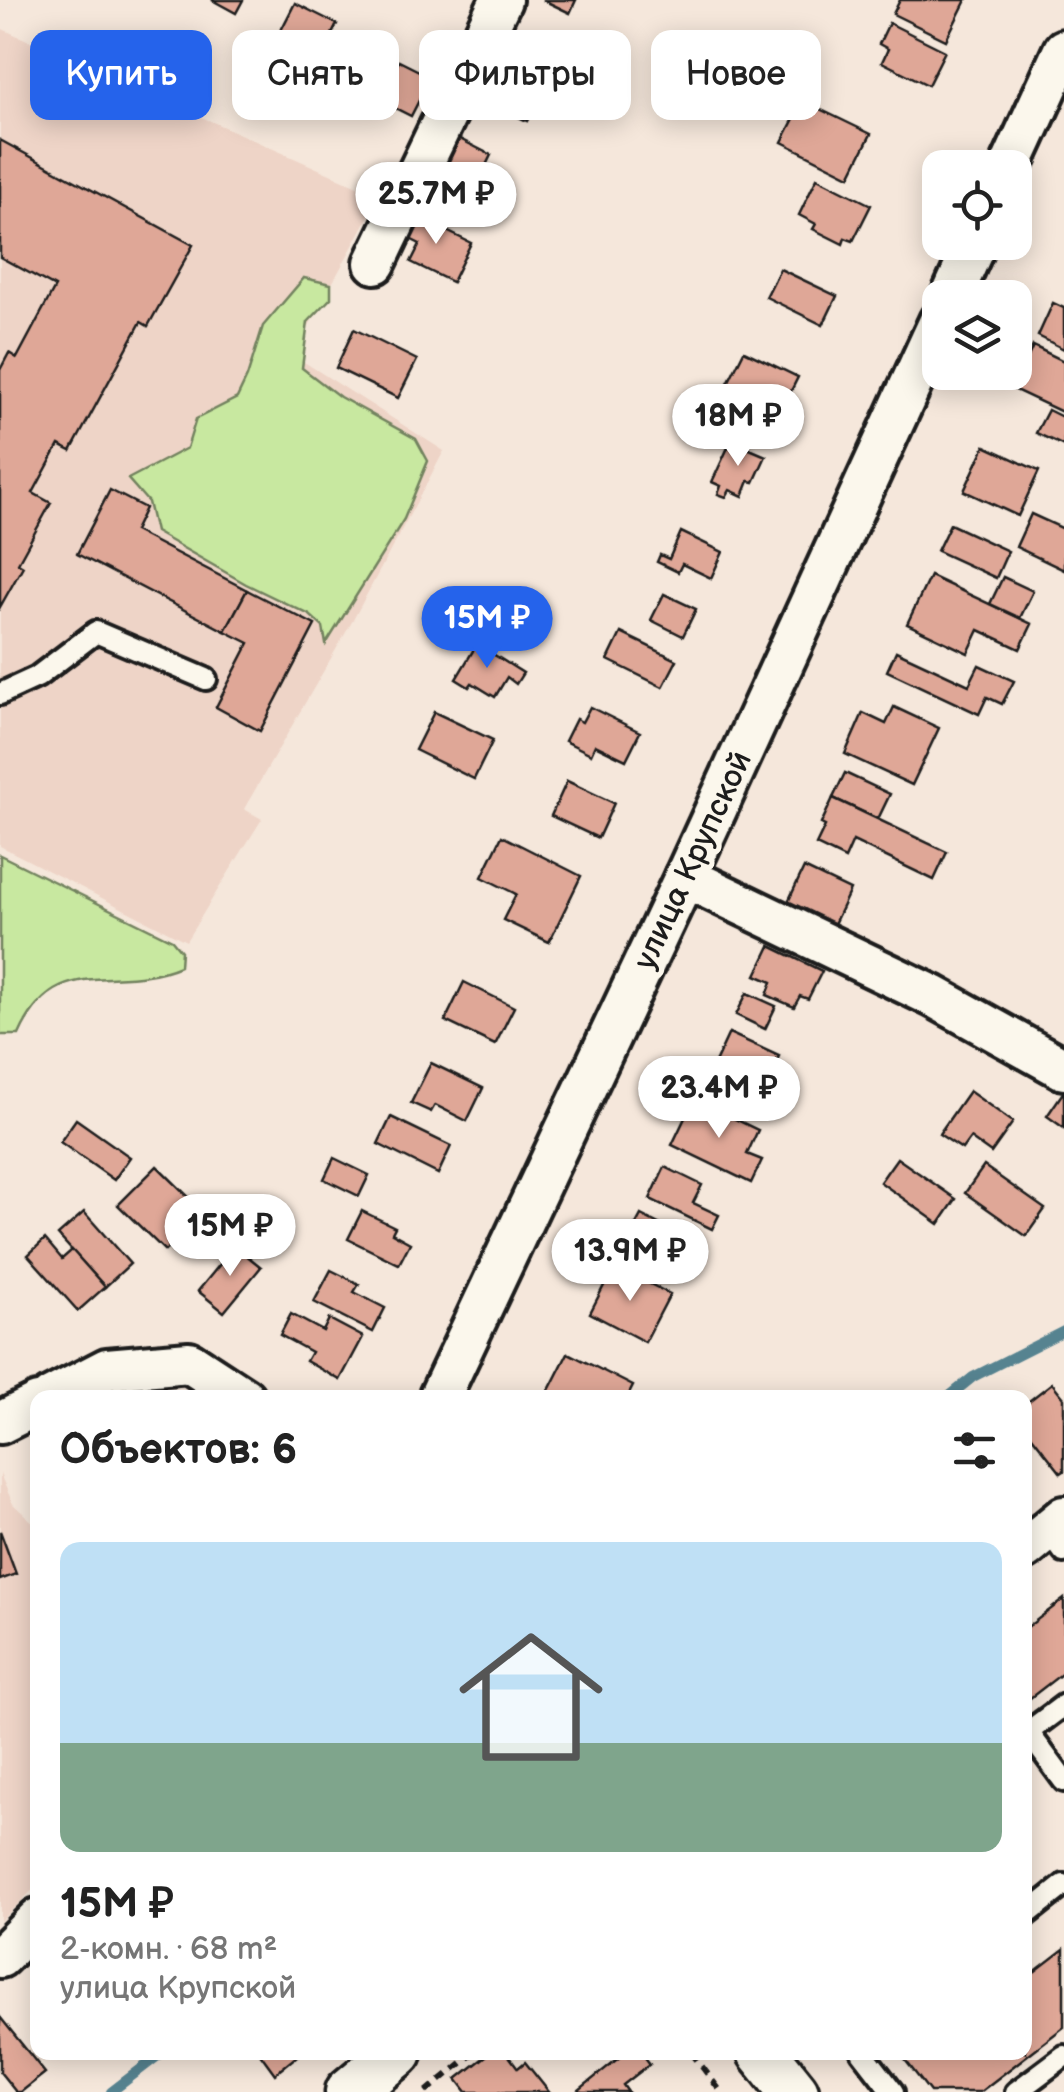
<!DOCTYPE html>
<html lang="ru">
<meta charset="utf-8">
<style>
:root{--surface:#fff;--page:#f2f2f2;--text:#222;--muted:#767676;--accent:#2563eb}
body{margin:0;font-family:"Balsamiq Sans",sans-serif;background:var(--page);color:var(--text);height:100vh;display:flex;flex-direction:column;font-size:38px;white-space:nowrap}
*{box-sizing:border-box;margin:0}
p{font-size:32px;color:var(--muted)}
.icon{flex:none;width:55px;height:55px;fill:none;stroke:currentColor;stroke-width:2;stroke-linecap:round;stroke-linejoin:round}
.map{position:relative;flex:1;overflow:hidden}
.sheet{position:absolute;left:30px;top:1390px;width:1002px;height:670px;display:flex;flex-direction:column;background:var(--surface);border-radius:20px;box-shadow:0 5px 25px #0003}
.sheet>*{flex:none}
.guide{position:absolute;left:30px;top:30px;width:1005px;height:90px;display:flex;gap:20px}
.fabs{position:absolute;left:922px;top:150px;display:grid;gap:20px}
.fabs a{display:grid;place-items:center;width:110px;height:110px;border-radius:20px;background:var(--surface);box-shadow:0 5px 25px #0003;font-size:50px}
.price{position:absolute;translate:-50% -85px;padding:0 22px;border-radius:35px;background:#fff;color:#222;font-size:32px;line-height:65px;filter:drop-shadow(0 2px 5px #0008)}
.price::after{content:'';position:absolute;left:50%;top:60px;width:30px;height:22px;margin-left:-15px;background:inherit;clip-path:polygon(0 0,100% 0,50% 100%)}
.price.current{background:var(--accent);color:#fff}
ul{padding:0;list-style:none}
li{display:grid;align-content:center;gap:20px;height:530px;padding:0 30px}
li span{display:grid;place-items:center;height:310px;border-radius:20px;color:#555}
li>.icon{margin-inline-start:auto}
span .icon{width:180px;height:180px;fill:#fffc;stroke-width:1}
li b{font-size:42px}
h2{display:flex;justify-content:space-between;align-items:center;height:120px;padding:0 30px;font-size:42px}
.pill{padding:0 35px;border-radius:20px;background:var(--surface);box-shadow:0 5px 25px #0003;font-size:35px;line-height:90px}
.pill.current{background:var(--accent);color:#fff}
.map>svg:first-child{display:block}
.built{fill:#eed4c7}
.green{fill:#c8e8a0;stroke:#72825e;stroke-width:2.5}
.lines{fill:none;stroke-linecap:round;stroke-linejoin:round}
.stream{stroke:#568390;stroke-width:10}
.building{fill:#dfa797;stroke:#1c1c1c;stroke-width:2.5}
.service-casing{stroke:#1c1c1c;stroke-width:28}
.minor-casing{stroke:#1c1c1c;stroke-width:48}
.tertiary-casing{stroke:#1c1c1c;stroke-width:55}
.path{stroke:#1c1c1c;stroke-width:6;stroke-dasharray:10 8;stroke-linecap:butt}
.service{stroke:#fbf7ec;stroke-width:20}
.minor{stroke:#fbf7ec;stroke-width:40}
.tertiary{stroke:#fbf7ec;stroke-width:48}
.labels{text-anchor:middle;stroke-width:10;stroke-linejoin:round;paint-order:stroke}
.street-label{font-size:32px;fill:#1c1c1c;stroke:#fbf7ec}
</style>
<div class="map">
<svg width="1064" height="2092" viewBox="0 0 1064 2092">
<rect width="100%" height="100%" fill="#f5e7db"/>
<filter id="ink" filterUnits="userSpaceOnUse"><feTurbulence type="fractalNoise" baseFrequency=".01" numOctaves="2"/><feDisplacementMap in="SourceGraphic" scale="20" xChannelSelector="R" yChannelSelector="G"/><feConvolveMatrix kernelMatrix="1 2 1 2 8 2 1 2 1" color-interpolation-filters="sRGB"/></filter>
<g filter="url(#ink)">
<g class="built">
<path d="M0,28L380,196L293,355L444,451L353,620L244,809L262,819L186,941L0,846Z"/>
<path d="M0,1474L13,1504L38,1527L37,1886L0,1921Z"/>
</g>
<g class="green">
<path d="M304,278L331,284V298L308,322L302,368L340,397L416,439L428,461L404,519L326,644L323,627L310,615L246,584L155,532L148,502L128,479L187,448L196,419L237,398L247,377L263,326Z"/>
<path d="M0,855L172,940L181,951L180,966C114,994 56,951 19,1035H0Z"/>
</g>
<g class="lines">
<g class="stream">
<path d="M947,1398L973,1377L1064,1331"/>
<path d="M111,2092L163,2052"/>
</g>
</g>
<g class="building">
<path d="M212,0H243L236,13Z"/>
<path d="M543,0H576L570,13Z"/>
<path d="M900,0H966L946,40L893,14Z"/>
<path d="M295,3L337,24L315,69L272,48Z"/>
<path d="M889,23L945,51L928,85L882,62L888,49L879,44Z"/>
<path d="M496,44L543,66L530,93L539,97L527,121L472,94Z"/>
<path d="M399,61L431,77L411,116L377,99L371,111L351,102L370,64L392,75Z"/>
<path d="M803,101L871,134L850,176L782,142Z"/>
<path d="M452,135L491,155L477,184L438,165Z"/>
<path d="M0,140L193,245L148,326L141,322L71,451L59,445L33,493L51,503L18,563L23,566L0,607V370L9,353L17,358L55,287L0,257Z"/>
<path d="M817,178L871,205L853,241L845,238L843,244L813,229L816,224L799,215Z"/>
<path d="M410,213L471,243L452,282L411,262L420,244L400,234Z"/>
<path d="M780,269L837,296L823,325L766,297Z"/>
<path d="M1053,303L1064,308V349L1038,336Z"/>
<path d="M354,329L417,360L398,398L336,368Z"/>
<path d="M1033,346L1064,361V413L1013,389Z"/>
<path d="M744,351L798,377L780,413L726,387Z"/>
<path d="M1048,410L1064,418V446L1036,433Z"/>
<path d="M731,441L766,456L754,482L749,481L743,496L730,490L726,497L718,494L721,486L712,482Z"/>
<path d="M985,446L1039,471L1018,516L964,491Z"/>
<path d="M110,490L145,508L134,531L247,590L225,631L77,554Z"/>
<path d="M1031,514L1064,529V570L1016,547Z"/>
<path d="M950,524L1008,551L996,578L937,551Z"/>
<path d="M681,532L723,552L711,578L682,564L678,572L657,562L660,555L669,559Z"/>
<path d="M930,576L1032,624L1020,649L979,630L968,653L907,624Z"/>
<path d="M1003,577L1033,591L1020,618L990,604Z"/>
<path d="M247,590L315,625L260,731L216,707L249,643L225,631Z"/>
<path d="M664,594L696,609L683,636L651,620Z"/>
<path d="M621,633L677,660L663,687L608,660Z"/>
<path d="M477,644L523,673L516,684L507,677L495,697L472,683L469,687L456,679Z"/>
<path d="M896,651L969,685L979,665L1014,681L1002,704L987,697L979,714L887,671Z"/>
<path d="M590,707L640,732L626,760L595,745L591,754L565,741L576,719L582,722Z"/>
<path d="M894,707L939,728L912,785L845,754L863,713L886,724Z"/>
<path d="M434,712L493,740L474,779L415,750Z"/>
<path d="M845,773L890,794L878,819L833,798Z"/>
<path d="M567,781L614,803L598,838L551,816Z"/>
<path d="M833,798L947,852L934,880L853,841L845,859L816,845L825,826L821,824Z"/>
<path d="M502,836L581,876L549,942L503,920L516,894L482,877Z"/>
<path d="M804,868L850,890L834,924L788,902Z"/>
<path d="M770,946L822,971L808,999L800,996L794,1007L767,995L772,982L756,975Z"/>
<path d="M464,982L514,1007L495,1045L445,1021Z"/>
<path d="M747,993L776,1006L765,1029L736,1015Z"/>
<path d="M729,1033L779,1056L759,1100L709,1076Z"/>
<path d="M431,1063L483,1088L467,1121L435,1105L431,1112L411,1103Z"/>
<path d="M969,1091L1013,1122L991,1153L970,1138L962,1149L939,1134Z"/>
<path d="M1064,1091V1128L1047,1116Z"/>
<path d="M694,1099L758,1130L747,1154L762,1160L751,1183L672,1145Z"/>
<path d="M391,1117L451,1146L438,1174L378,1144Z"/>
<path d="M76,1119L130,1157L114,1180L60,1142Z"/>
<path d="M334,1158L369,1175L359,1196L324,1179Z"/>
<path d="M897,1158L956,1199L939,1224L880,1182Z"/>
<path d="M157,1166L203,1211L165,1251L118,1205Z"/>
<path d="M984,1166L1045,1209L1026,1236L965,1193Z"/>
<path d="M665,1167L702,1185L693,1203L719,1215L712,1229L650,1199Z"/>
<path d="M362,1211L395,1227L392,1233L410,1243L399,1264L348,1239Z"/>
<path d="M84,1212L130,1264L105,1287L58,1235Z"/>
<path d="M641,1215L694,1242L678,1273L625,1245Z"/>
<path d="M45,1239L62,1259L72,1250L105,1287L78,1311L28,1255Z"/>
<path d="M235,1246L261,1267L224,1312L198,1291Z"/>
<path d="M614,1266L670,1294L645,1342L590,1313Z"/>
<path d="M331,1270L359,1284L354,1292L385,1308L373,1332L314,1302Z"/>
<path d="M291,1314L323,1331L329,1319L363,1337L340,1380L306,1361L311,1352L280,1335Z"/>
<path d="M568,1353L633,1386L627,1398H545Z"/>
<path d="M1052,1383L1064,1398V1471L1061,1473L1025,1427V1404Z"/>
<path d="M0,1531L16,1574L0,1580Z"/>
<path d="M1064,1599V1672L1025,1702V1629Z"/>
<path d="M1064,1949V2027L980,2092H930L899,2052H1025V1979Z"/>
<path d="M0,2017L45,2073L21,2092H16L0,2072Z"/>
<path d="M259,2052H302L275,2074Z"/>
<path d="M491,2052H506L518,2068L525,2062L549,2092H467L457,2079Z"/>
<path d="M626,2052H641L650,2064L623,2085L628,2092H581L579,2090Z"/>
</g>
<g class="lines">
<g class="service-casing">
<g id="service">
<path d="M0,694L37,677L96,632L206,679"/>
<path d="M1048,1530L1064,1552"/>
<path d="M1064,1705L1028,1732L1064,1781"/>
<path d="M1025,1916L1064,1885"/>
<path d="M862,2052L893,2092"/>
<path d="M1016,2092L1064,2056"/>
</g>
</g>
<g class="minor-casing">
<g id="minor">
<path d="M1010,168L1064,50"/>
<path d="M375,263L501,0"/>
<path d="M951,298L976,242"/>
<path d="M685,877L933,996L1064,1069"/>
<path d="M51,1398L107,1369L189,1362L244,1398"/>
<path d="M439,1398L685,877L940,321"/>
<path d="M0,1423L38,1404"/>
<path d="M1025,1549L1064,1517"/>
<path d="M0,1957L38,1919"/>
</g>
</g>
<g class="tertiary-casing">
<g id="tertiary">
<path d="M762,2052L794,2092"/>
<path d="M350,2092L398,2052"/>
</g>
</g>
<g class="path">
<path d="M691,2052L721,2092"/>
<path d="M426,2092L475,2052"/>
</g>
<use href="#service" class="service"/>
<use href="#minor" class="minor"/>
<use href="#tertiary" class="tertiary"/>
</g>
</g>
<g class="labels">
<g class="street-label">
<text transform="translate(692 860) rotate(-65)" y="11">улица Крупской</text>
</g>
</g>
</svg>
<div class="fabs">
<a><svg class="icon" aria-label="locate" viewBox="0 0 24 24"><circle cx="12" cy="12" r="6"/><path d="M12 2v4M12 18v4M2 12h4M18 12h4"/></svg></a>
<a><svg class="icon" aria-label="layers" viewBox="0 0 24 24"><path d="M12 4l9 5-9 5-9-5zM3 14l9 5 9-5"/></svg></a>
</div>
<b class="price" style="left:436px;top:247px">25.7M ₽</b>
<b class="price" style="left:738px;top:469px">18M ₽</b>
<b class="price current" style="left:487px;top:671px">15M ₽</b>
<b class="price" style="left:719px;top:1141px">23.4M ₽</b>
<b class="price" style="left:230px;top:1279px">15M ₽</b>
<b class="price" style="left:630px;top:1304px">13.9M ₽</b>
<div class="guide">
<a class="pill current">Купить</a>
<a class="pill">Снять</a>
<a class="pill">Фильтры</a>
<a class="pill">Новое</a>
</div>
<section class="sheet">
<h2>Объектов: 6<svg class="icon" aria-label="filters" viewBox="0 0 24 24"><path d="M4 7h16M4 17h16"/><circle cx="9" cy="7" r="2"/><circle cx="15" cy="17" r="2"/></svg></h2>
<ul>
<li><span style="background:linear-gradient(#bfe0f5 65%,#7fa58c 0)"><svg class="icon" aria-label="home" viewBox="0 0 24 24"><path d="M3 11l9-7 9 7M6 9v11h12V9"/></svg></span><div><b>15M ₽</b><p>2-комн. · 68 m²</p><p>улица Крупской</p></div></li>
</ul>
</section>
</div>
